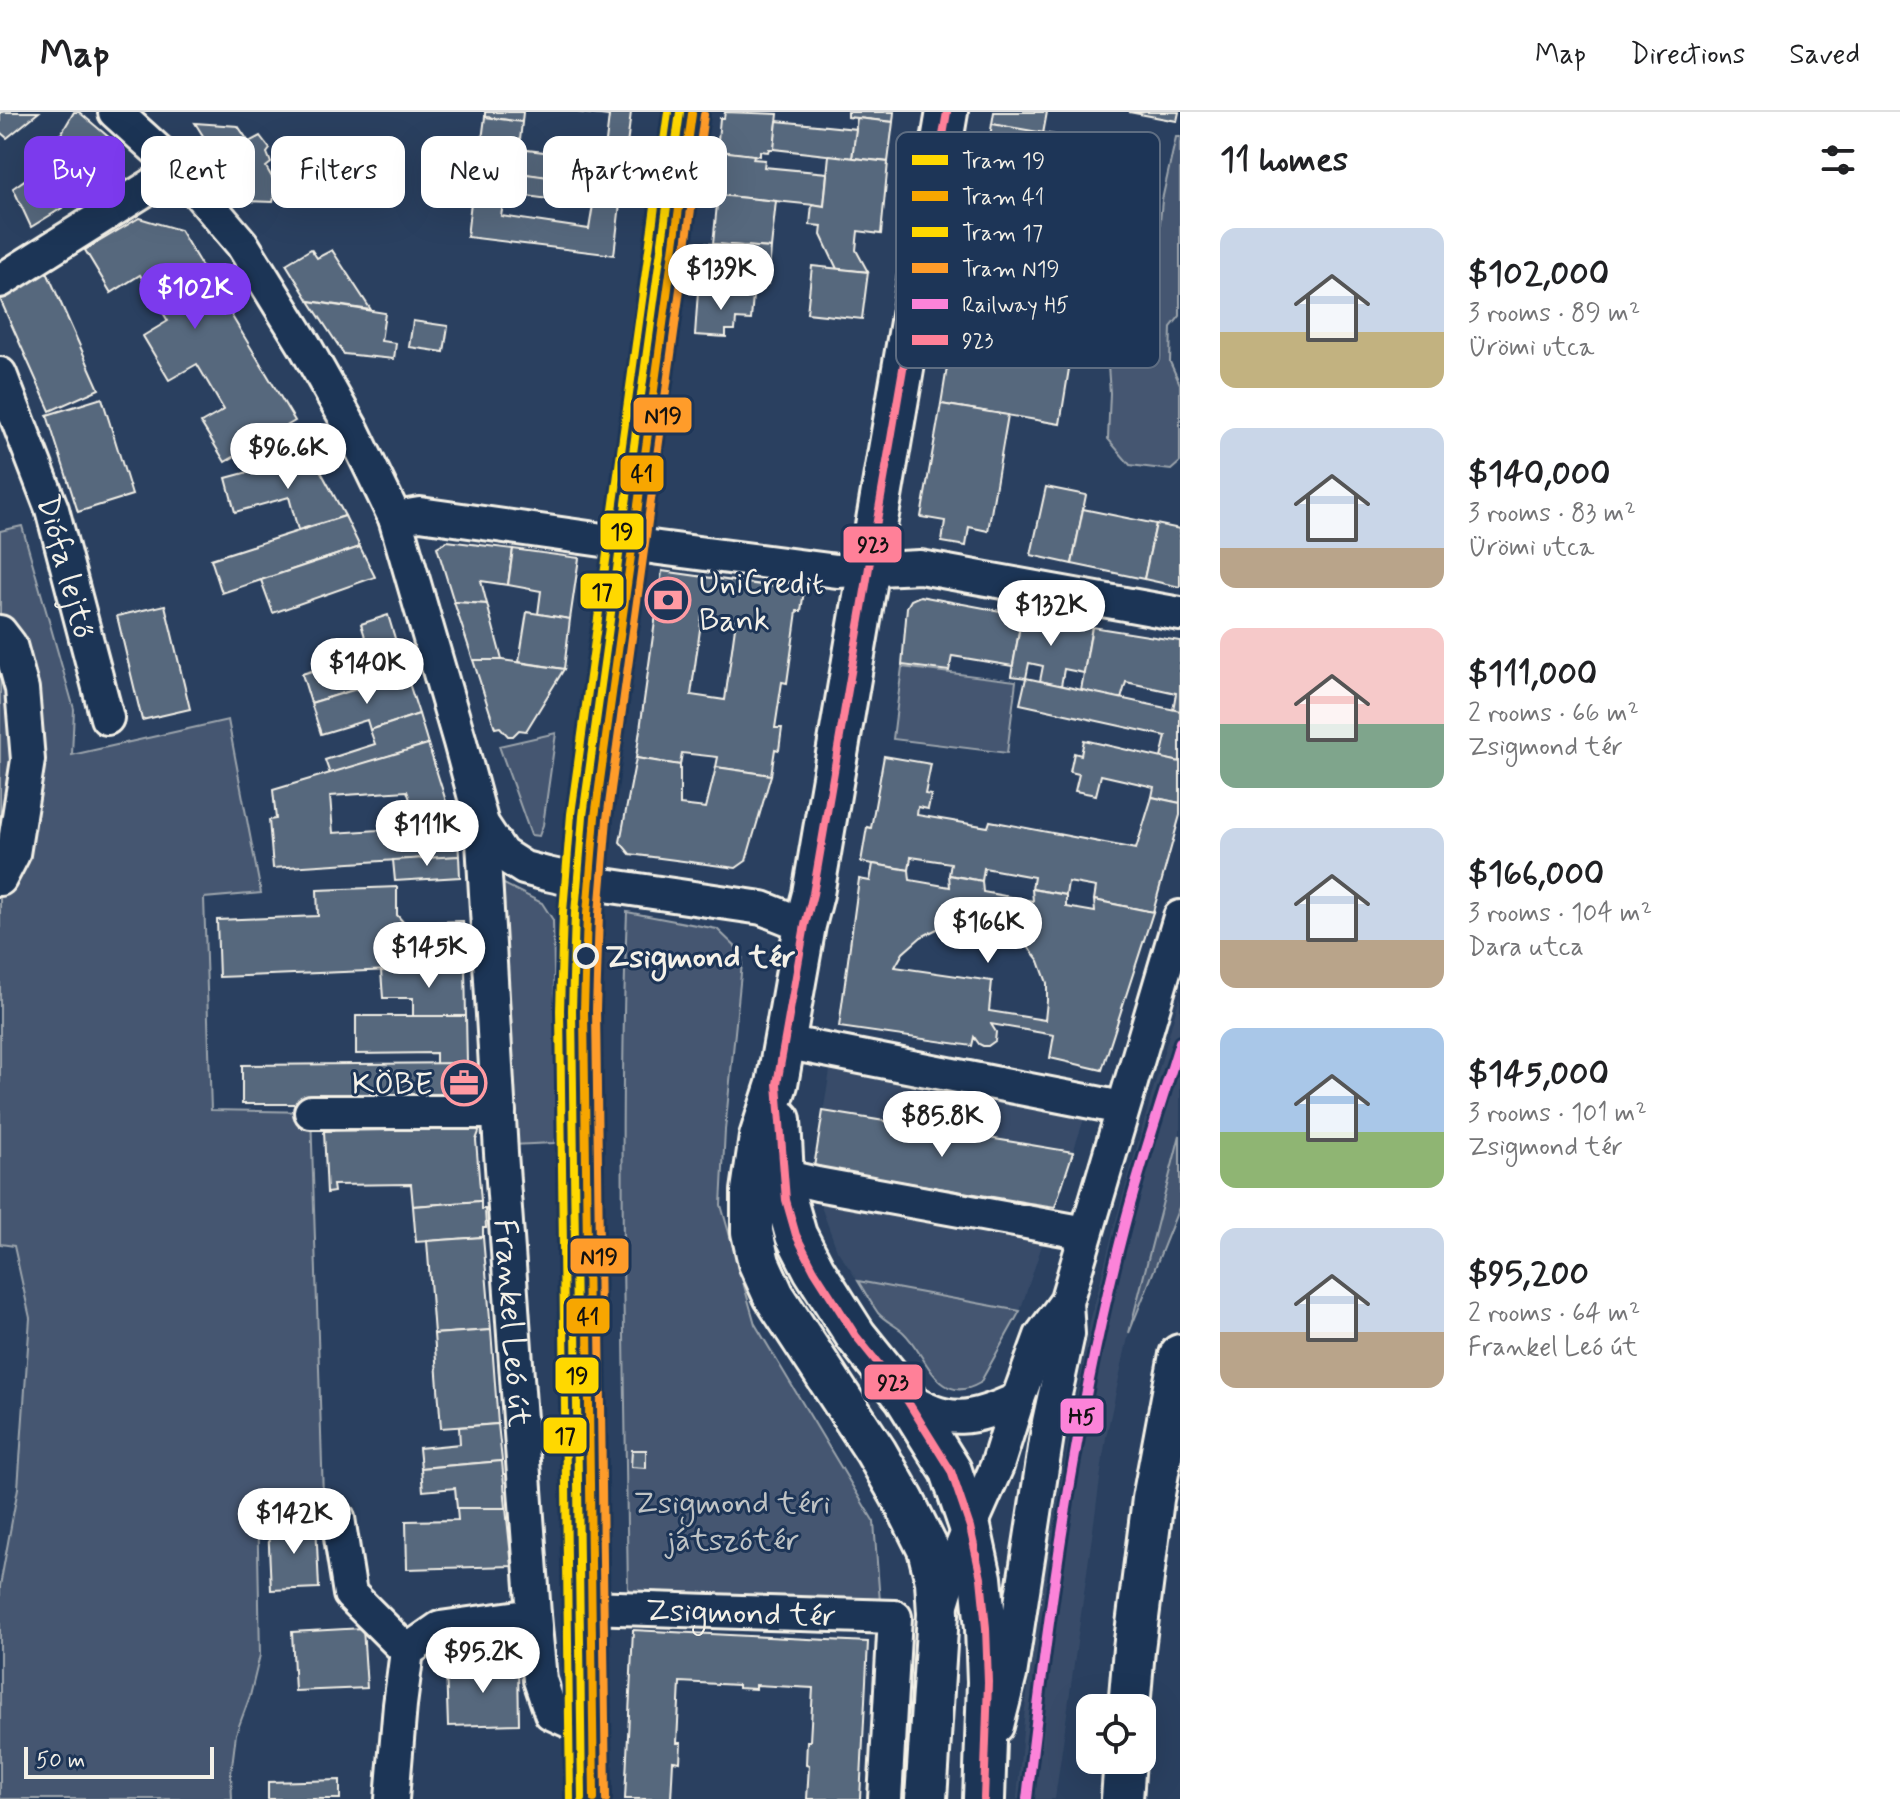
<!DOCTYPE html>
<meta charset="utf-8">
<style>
:root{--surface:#fff;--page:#f2f2f2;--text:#202124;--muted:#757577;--line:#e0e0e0;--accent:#7c3aed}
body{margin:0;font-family:Mynerve,sans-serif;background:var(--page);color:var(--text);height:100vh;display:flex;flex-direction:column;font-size:30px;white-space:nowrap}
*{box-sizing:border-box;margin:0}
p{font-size:26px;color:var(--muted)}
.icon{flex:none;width:44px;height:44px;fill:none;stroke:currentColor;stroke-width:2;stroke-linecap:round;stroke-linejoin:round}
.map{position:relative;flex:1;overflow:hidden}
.drawer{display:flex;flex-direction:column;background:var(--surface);width:720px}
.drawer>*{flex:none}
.guide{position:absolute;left:24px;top:24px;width:760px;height:72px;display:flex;gap:16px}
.buttons{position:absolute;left:1076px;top:1582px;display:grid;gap:16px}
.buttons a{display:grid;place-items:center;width:80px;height:80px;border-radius:16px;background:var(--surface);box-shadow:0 8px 32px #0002;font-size:40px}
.scale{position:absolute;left:24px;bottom:20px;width:190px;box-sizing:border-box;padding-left:8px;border:4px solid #f4f1e8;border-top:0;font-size:22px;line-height:28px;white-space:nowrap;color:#f4f1e8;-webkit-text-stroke:6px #1d3557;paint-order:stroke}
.price{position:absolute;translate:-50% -68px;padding:0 18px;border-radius:28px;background:#fff;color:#222;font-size:26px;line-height:52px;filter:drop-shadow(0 2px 4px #0008)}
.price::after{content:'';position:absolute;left:50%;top:48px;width:24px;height:18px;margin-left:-12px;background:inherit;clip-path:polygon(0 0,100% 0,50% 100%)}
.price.selected{background:var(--accent);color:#fff}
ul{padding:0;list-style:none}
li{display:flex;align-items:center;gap:24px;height:200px;padding:0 40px}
li span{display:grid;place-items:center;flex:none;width:224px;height:160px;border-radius:16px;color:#555}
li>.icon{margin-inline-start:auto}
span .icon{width:96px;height:96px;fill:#fffc;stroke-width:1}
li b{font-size:34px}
h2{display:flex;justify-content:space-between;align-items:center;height:96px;padding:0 40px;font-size:34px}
.tag{padding:0 28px;border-radius:16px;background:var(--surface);box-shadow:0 8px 32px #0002;font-size:28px;line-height:72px}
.tag.selected{background:var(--accent);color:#fff}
header{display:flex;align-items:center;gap:48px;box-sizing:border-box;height:112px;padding:0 40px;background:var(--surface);border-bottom:2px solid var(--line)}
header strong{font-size:38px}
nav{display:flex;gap:44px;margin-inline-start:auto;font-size:28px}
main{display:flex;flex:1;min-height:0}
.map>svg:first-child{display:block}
.built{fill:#374c69}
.green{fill:#445771;stroke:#9ca4ac;stroke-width:2}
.building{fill:#56677d;stroke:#f4f1e8;stroke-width:2;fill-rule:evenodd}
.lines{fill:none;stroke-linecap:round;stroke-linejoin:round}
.minor-casing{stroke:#f4f1e8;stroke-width:38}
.major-casing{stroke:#f4f1e8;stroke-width:46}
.minor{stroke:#1d3557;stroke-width:32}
.major{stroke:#1d3557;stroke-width:40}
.bus-1-casing{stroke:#1d3557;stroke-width:14}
.bus-1{stroke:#ff8098;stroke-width:8}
.rail-1-casing{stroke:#1d3557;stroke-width:16}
.rail-1{stroke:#fc83d9;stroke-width:10}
.tram-1-casing{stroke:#1d3557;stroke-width:14}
.tram-2-casing{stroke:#1d3557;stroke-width:14}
.tram-3-casing{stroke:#1d3557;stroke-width:14}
.tram-4-casing{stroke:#1d3557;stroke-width:14}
.tram-1{stroke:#ffd800;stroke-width:8}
.tram-2{stroke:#f7a600;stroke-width:8}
.tram-3{stroke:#ffd800;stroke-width:8}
.tram-4{stroke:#ff9c2a;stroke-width:8}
.stop-dot{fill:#1d3557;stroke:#f4f1e8;stroke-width:4}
.labels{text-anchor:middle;stroke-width:6;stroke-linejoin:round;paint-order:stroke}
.street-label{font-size:32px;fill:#f4f1e8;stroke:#1d3557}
.poi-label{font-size:32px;fill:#f4f1e8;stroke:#1d3557;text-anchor:start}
.stop-label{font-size:32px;font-weight:bold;fill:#f4f1e8;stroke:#1d3557;text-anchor:start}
.park-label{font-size:32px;fill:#bfc3c4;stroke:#1d3557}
.key{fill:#1d3557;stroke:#5e6d82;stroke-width:2}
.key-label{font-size:22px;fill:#f4f1e8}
.line-badge{stroke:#1d3557;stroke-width:3}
.pale-badge-label{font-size:22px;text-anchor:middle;font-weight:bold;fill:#111}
</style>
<header>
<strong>Map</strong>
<nav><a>Map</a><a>Directions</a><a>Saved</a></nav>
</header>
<main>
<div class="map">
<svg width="1180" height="1687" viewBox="0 0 1180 1687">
<rect width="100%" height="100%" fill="#2a4060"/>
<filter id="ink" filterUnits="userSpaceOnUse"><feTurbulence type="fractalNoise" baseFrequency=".0125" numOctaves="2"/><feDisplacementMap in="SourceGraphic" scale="16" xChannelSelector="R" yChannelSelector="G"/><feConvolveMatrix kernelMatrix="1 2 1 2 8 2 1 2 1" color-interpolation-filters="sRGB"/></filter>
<g filter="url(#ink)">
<g class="built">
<path d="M1180,884V1023L1129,1221L1106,1325L1055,1687H1017L1025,1597L1045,1456L1090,1210L1115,1111Z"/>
<path d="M831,953L1086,1001L1020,1199L858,1169L837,1138L819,1089L814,1055Z"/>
</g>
<g class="green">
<path d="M1176,25H1180V204L1171,215L1170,250L1180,272V350L1171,358L1130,353L1108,327L1110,281L1104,199L1123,143L1138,127L1158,133L1162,88Z"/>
<path d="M22,414L74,597L72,643L228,608L261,781L204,786L211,998L311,1000L323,1385L257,1387L260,1543L250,1584L236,1622L231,1662L232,1687H0V1474L18,1376L30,1206L14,1134L0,1132V419Z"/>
<path d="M902,555L1016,569L1007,641L893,627Z"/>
<path d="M556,621L543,713L539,724L531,723L499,634Z"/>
<path d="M492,766L542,791L553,808L557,1009L556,1026L554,1031L511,1033Z"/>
<path d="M627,800L717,817L743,842L725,1018L721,1093L755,1212L874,1410L880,1490L628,1483C625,1255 618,1027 627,800Z"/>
<path d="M1180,1023V1093L1129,1221Z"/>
<path d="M858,1169L1020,1199L980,1271C937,1296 927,1242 903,1220C895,1213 885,1209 878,1201C871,1191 864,1179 858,1169Z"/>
</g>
<g class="building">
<path d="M0,0H39L7,26L0,20Z"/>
<path d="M74,0H79L111,27L112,65L75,88L50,50L60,43L51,39Z"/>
<path d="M485,0H523L522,10L485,5Z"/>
<path d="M577,0H631L622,75L455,53L458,25L482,28L485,5L522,10L519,37L604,47L609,4Z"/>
<path d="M725,0L778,2L774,37H769L768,40L760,39V44L717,39L720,6H724Z"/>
<path d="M848,0H894L893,10L848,5Z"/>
<path d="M994,0H1047L1043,22L992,12Z"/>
<path d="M1129,0H1179L1177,9Z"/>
<path d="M857,6L893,10L888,50L852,46Z"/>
<path d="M777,9L856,17L852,46L774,37Z"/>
<path d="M195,11L238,14L249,30L260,24L270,37L267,41L271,51L266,55L277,74L273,90L244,89Z"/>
<path d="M992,12L1073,26L1047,184L967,171Z"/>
<path d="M720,39L754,43L753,47L765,48L764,55L827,61L824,94L718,83L719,71L711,70L713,54L719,55Z"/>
<path d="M829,43L888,50L881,122L858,119L856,138L868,160L837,157L821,123L822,114L810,113L812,92L824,94Z"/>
<path d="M50,50L75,88L31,115L13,76Z"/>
<path d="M475,55L622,75L614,143L467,125ZM505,81L593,93L589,117L501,104Z"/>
<path d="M718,83L776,89L771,136L713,132Z"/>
<path d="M139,106L180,118L295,309L225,350L201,311L224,298L197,252L169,268L143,224L168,209L140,163L111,181L85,138Z"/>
<path d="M701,131L771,136L768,172L756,171V164L726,162L725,181L698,179Z"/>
<path d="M311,137L317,146L332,138L371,198L309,189L286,152Z"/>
<path d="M812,154L868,160L862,207L807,201Z"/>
<path d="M47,160L99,277L50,299L0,187V181Z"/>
<path d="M967,171L1015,179L1011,203L1076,214L1060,312L941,292L957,194L964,196Z"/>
<path d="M698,179L753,183L751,208L736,207L735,218H726V225L695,223Z"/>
<path d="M309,189L385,201L381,229L396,231L394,247L344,242Z"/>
<path d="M413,209L448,214L444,240L409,235Z"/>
<path d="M102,286L132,383L78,400L47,303Z"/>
<path d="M941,292L1008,303L988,419L969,415L966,434L942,430L945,409L921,405Z"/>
<path d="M312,343L345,404L298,418L289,385L235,400L226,366Z"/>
<path d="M1046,375L1086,383L1072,452L1031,443Z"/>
<path d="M1083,397L1156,412L1144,467L1072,452Z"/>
<path d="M345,404L360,435L222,481L211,447Z"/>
<path d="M1156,412L1180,417V475L1144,467Z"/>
<path d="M447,429L513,437L508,473L481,469L487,492L454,490L437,435Z"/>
<path d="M360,435L375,465L273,501L261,468Z"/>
<path d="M513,437L579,446L570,507L538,502L541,479L508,473Z"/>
<path d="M662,459L804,479L801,499H797L787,571L782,570L775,616H782L779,638L775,637L771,663L716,655L718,645L682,641L680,653L636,646ZM702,503L736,508L725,588L691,583Z"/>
<path d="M920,484L1022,503L1013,554L952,544L949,559L902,553L907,495L911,488Z"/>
<path d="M454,490L487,492L502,548H473Z"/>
<path d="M165,493L190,597L142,608L117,504Z"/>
<path d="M527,500L570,507L564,557L519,550Z"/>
<path d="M388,503L397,533L370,541L361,512Z"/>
<path d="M1022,503L1092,515L1084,561L1064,557L1061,574L1040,569L1043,554L1029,551L1026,566L1011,564Z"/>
<path d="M1092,515L1180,529V599L1173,598L1176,581L1126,570L1121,587L1081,578Z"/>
<path d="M397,533L406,562L311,591L302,562Z"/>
<path d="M473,548H502L564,557L526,619L519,618L513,624H508L500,615L495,616Z"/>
<path d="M406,562L419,602L370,618L367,608L321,622L311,591Z"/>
<path d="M1026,566L1180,599V650L1161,646L1166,624L1020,592Z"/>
<path d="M419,602L428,632L330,662L325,648L375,632L370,618Z"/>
<path d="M1084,628L1180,650V691L1152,685L1154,675L1101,663L1096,683L1075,679L1079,662L1070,660L1074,641L1081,643Z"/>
<path d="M428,632L450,702L416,705L407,679L330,684L333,721L457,713L459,744L273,756L269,708L276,707L273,678Z"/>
<path d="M884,644L931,652L925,682L931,683L928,697L918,695L917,703L988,715L990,709L1136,737L1152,685L1180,691V703L1153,800L1094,788L1096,775L1068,770L1066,783L1032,777L1034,765L984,756L982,769L949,763L951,751L911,745L909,758L861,750L867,715L871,716Z"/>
<path d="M636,646L680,653V693L706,696L716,655L771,663L746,749L736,756L630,742L620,730Z"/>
<path d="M459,744L460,765L395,769L393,748Z"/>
<path d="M873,752L909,758L910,768L950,775L949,763L982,769L983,780L1033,789L1032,777L1066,783V795L1095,800L1094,788L1153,800L1102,958L1050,946L1054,923L991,912L996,920L995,929L988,934H983L979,932L974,925L972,934L839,915L859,767L870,769ZM961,811L984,812L1008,819L1026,832L1039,849L1047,871V889L1045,908L989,899L992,869L895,855L903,841L921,825L939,816Z"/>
<path d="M397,775V803L404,811L463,809L465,855L219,865L217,808L318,804L317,778Z"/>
<path d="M465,855L466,904H413V886H383L381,859Z"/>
<path d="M356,904H466L467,951L436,952V941L356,942Z"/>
<path d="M467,951L468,992H242V953Z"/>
<path d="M823,999L1007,1029L1073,1040L1055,1095L1029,1091L814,1055Z"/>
<path d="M464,1009L476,1011L479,1020L476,1028L481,1089L413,1094L411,1072L333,1073L334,1080L327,1081L324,1019L457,1017Z"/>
<path d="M481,1089V1097H485L486,1116H483V1125L416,1130L413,1094Z"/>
<path d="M483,1125L491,1218L434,1222L427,1129Z"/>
<path d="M491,1218L498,1312L441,1316L434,1222Z"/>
<path d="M498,1312L502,1349L421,1356L419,1336L460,1332L459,1315Z"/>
<path d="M632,1338H646V1356L631,1355Z"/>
<path d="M502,1349L506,1396H457L455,1376L423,1379L421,1356Z"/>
<path d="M457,1396H506L512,1454L407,1457L406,1409L458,1408Z"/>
<path d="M316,1410L319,1476L271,1478L268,1412Z"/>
<path d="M363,1516L367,1576L295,1579L292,1520Z"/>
<path d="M633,1518L868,1530L860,1687H807L809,1653L806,1652L807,1629H810L813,1576L756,1573V1577L738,1576V1573L680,1570L677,1631H681L680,1650L673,1649L671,1687H625Z"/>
<path d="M518,1553L519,1612L448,1614L446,1555Z"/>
<path d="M340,1668V1687H268V1670Z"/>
</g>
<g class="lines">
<g class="minor-casing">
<g id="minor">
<path d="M115,0L178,57L242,132L305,234L353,319L395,406L460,630L482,712L502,742L524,756L547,762L584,770L762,796L805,813"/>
<path d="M0,169L178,57"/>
<path id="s1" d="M0,262L52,397L107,606"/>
<path d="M395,406L420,402L659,436L837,459L920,455L1180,502"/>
<path d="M0,520L10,533L22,577L28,648L13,742L0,767"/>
<path id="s2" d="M482,712L501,1041L534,1503L540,1568L551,1601L582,1615L587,1627"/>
<path d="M784,930L1122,996"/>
<path d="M311,1000H499"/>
<path d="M783,1064L817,1072L1086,1121"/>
<path d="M905,1285C948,1314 973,1308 1018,1287"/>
<path d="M338,1406L350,1482L407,1539"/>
<path id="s3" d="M587,1495L895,1505L885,1687"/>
<path d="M941,1495L953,1456L970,1415L997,1354L1018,1287L1041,1224L1066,1190L1180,805"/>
<path d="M997,1614L1010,1563L1049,1310L1068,1222L1066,1190"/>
<path d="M392,1687L400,1593L407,1539L440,1516L534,1503"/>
<path d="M588,1687L581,824L585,749L597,642L686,0"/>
</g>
</g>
<g class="major-casing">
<g id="major">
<path d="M780,1008L783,1064L786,1088L796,1123L814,1158L856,1224L905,1285L951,1359L970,1415L981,1466L986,1516L988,1570L984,1687"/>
<path d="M1129,1596L1134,1537L1153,1387L1180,1243"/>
<path d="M926,1687L938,1502L936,1469L928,1437L904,1389L876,1340L774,1184L759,1151L752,1120V1079L760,1025L777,972L805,813L813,782L947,0"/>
<path d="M1122,1687L1125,1648"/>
</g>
</g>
<use href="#minor" class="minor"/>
<use href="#major" class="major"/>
<g class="bus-1-casing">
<path id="bus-1" d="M947,0L813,782L805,813L777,972L786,1088L796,1123L814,1158L856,1224L905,1285L951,1359L970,1415L981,1466L986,1516L988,1570L984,1687"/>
</g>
<use href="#bus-1" class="bus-1"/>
<g class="rail-1-casing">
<path id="rail-1" d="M1027,1687C1049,1495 1075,1303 1124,1115C1140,1053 1161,992 1180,930"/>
</g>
<use href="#rail-1" class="rail-1"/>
<g class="tram-1-casing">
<path id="tram-1" d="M582,1687L572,898L575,801L583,704L680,0"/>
</g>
<g class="tram-2-casing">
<path id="tram-2" d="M594,1687L584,898L587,802L595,705L692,2"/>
</g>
<g class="tram-3-casing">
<path id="tram-3" d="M570,1687L560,898L563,800L571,702L668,0"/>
</g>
<g class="tram-4-casing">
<path id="tram-4" d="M606,1687L596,898L599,802L607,707L704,3"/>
</g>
<use href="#tram-1" class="tram-1"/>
<use href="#tram-2" class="tram-2"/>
<use href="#tram-3" class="tram-3"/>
<use href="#tram-4" class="tram-4"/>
</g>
</g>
<defs>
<g id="bank-ring" transform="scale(2.3)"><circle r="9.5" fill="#1d3557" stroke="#ff9aa2" stroke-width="1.5"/><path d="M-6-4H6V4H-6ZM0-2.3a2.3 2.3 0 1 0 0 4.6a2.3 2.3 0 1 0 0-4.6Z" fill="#ff9aa2"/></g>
<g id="office-ring" transform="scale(2.3)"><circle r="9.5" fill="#1d3557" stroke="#ff9aa2" stroke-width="1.5"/><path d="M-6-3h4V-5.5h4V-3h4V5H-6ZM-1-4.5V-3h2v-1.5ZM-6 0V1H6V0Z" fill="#ff9aa2"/></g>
</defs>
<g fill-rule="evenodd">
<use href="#bank-ring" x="668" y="488"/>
<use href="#office-ring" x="464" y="971"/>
</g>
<circle class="stop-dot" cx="586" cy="844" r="11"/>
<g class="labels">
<g class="street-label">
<text dy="11" stroke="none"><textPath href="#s1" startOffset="204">Diófa lejtő</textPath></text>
<text dy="11" stroke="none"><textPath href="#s2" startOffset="500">Frankel Leó út</textPath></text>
<text dy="11" stroke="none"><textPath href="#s3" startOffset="154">Zsigmond tér</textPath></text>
</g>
<g class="poi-label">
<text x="699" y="481">UniCredit<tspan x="699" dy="37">Bank</tspan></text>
<text x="433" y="982" text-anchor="end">KÖBE</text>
</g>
<g class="stop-label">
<text x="605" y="855">Zsigmond tér</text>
</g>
<g class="park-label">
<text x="732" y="1401">Zsigmond téri<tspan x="732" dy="37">játszótér</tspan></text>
</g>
</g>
<rect x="896" y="20" width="264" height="236" rx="12" class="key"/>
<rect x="912" y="43" width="36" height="10" fill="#ffd800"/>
<rect x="912" y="79" width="36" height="10" fill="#f7a600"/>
<rect x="912" y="115" width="36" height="10" fill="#ffd800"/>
<rect x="912" y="151" width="36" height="10" fill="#ff9c2a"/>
<rect x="912" y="187" width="36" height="10" fill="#fc83d9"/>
<rect x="912" y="223" width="36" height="10" fill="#ff8098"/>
<g class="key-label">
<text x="962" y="56">Tram 19</text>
<text x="962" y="92">Tram 41</text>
<text x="962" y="128">Tram 17</text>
<text x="962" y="164">Tram N19</text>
<text x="962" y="200">Railway H5</text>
<text x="962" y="236">923</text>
</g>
<g class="line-badge">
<rect x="632" y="284" width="61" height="38" rx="8" fill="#ff9c2a"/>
<rect x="619" y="342" width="46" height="39" rx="8" fill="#f7a600"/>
<rect x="599" y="400" width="46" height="39" rx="8" fill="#ffd800"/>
<rect x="842" y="413" width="61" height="39" rx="8" fill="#ff8098"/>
<rect x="579" y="460" width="46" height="38" rx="8" fill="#ffd800"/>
<rect x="569" y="1125" width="61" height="38" rx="8" fill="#ff9c2a"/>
<rect x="565" y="1185" width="46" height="38" rx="8" fill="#f7a600"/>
<rect x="554" y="1244" width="46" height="39" rx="8" fill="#ffd800"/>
<rect x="863" y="1251" width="61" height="38" rx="8" fill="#ff8098"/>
<rect x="1059" y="1285" width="46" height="38" rx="8" fill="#fc83d9"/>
<rect x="542" y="1304" width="46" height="39" rx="8" fill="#ffd800"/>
</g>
<g class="pale-badge-label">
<text x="663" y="311">N19</text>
<text x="642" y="369">41</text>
<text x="622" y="427">19</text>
<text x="873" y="440">923</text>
<text x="602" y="487">17</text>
<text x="599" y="1152">N19</text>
<text x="588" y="1212">41</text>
<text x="577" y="1271">19</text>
<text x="893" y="1278">923</text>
<text x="1082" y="1312">H5</text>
<text x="565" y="1331">17</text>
</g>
</svg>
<div class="buttons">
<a><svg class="icon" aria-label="locate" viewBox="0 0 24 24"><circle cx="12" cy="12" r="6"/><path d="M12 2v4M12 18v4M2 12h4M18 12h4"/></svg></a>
</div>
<div class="scale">50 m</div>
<b class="price" style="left:721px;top:200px">$139K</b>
<b class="price selected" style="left:195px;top:219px">$102K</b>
<b class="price" style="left:288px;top:379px">$96.6K</b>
<b class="price" style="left:1051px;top:536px">$132K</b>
<b class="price" style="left:367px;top:594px">$140K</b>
<b class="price" style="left:427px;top:756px">$111K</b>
<b class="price" style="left:988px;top:853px">$166K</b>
<b class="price" style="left:429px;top:878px">$145K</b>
<b class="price" style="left:942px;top:1047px">$85.8K</b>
<b class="price" style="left:294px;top:1444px">$142K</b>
<b class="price" style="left:483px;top:1583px">$95.2K</b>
<div class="guide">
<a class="tag selected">Buy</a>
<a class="tag">Rent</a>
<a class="tag">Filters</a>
<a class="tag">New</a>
<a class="tag">Apartment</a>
</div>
</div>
<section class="drawer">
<h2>11 homes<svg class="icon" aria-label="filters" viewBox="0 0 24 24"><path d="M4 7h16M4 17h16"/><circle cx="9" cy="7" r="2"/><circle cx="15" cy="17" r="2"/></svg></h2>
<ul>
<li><span style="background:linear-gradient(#c9d6e8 65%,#c2b280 0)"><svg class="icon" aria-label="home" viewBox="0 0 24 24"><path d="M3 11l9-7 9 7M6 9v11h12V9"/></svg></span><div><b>$102,000</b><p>3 rooms · 89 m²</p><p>Ürömi utca</p></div></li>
<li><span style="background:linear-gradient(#c9d6e8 75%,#b9a48a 0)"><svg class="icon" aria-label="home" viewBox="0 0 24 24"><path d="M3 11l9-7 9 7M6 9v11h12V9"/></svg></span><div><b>$140,000</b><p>3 rooms · 83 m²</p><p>Ürömi utca</p></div></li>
<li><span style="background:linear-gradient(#f6c9c9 60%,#7fa58c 0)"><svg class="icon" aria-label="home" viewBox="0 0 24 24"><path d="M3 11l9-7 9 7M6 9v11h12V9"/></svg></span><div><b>$111,000</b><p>2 rooms · 66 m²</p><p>Zsigmond tér</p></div></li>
<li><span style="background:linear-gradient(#c9d6e8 70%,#b9a48a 0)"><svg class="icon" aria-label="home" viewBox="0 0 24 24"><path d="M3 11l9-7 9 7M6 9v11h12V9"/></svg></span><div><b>$166,000</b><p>3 rooms · 104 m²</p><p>Dara utca</p></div></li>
<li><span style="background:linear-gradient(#a9c7e8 65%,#8fb573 0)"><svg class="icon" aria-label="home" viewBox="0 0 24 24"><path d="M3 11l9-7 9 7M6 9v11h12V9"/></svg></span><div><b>$145,000</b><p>3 rooms · 101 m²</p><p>Zsigmond tér</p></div></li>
<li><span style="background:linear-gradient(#c9d6e8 65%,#b9a48a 0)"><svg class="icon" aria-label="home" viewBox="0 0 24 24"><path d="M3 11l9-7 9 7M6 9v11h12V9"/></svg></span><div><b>$95,200</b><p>2 rooms · 64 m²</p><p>Frankel Leó út</p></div></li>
</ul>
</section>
</main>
